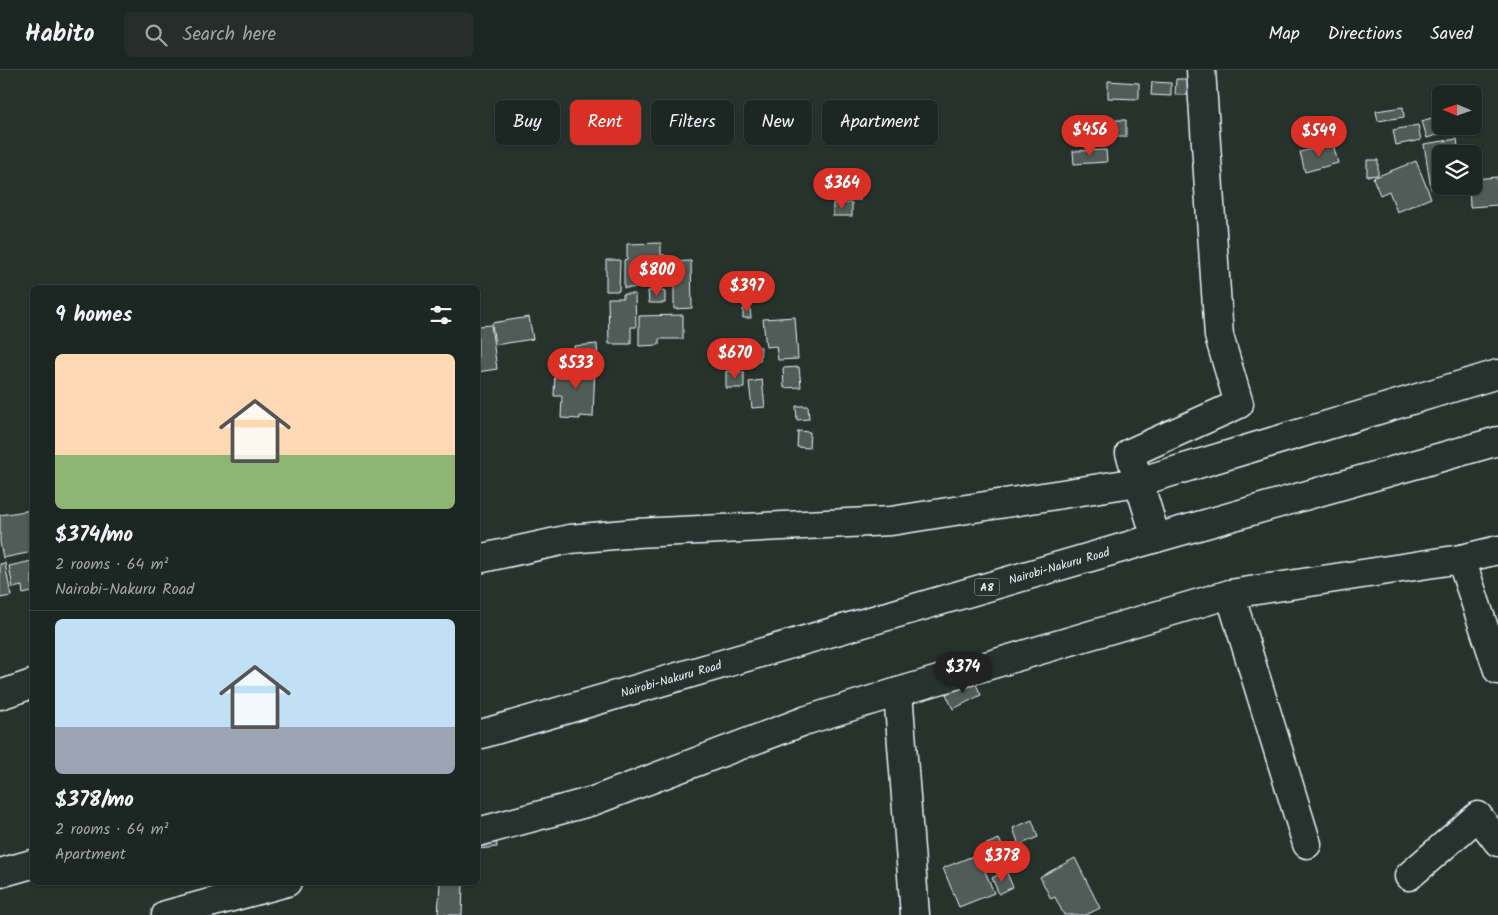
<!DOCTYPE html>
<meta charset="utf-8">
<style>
:root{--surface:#1c2622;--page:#252e2a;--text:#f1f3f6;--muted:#a0a5a5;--line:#3a4340;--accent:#d93025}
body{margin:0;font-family:Kalam,sans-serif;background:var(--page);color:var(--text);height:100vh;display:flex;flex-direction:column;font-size:19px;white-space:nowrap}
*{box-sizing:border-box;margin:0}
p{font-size:16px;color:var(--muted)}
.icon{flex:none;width:28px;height:28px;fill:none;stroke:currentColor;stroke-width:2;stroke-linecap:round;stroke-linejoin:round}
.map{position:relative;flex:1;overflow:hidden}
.details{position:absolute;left:30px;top:215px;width:450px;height:600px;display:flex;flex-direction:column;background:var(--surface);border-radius:8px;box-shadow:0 1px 4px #0004,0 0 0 1px var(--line)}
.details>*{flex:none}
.guide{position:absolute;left:495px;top:30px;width:475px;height:45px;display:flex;gap:10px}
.needle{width:32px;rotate:272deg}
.fabs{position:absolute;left:1432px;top:15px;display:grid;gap:10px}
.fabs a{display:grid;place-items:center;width:50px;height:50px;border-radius:8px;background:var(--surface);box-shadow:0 1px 4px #0004,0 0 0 1px var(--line);font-size:25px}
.price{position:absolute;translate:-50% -42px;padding:0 11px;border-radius:18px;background:var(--accent);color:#fff;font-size:16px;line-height:32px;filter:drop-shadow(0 1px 2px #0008)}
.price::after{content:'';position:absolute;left:50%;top:30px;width:15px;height:11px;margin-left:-8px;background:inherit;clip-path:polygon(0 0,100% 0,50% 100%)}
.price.active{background:#222;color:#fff}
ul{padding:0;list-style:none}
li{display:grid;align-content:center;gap:10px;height:265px;padding:0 25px}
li+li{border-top:1px solid var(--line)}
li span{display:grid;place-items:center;height:155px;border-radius:8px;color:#555}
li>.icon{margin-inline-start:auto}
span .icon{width:90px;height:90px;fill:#fffc;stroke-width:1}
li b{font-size:21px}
h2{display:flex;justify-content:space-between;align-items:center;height:60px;padding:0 25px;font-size:21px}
.tag{padding:0 18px;border-radius:8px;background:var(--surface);box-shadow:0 1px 4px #0004,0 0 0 1px var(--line);font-size:18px;line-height:45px}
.tag.active{background:var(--accent);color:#fff}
header{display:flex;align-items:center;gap:30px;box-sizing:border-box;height:70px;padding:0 25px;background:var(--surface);border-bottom:1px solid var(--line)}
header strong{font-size:24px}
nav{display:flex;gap:28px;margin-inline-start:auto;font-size:18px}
.search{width:350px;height:45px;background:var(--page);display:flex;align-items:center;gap:12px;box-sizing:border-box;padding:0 18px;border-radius:8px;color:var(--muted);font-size:19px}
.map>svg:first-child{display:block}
.building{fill:#505c59;stroke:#e8f1f8}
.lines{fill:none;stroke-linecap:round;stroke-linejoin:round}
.minor-casing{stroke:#e8f1f8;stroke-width:31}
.highway-casing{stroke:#e8f1f8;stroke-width:31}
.minor{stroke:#26332d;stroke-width:28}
.highway{stroke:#26332d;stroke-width:28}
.labels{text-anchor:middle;stroke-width:4.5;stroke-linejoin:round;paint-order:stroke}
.shield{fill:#26332d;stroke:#aeb8bb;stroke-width:1}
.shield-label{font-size:11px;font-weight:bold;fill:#e8f1f8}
.street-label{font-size:12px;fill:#e8f1f8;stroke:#26332d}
</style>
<header>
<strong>Habito</strong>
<div class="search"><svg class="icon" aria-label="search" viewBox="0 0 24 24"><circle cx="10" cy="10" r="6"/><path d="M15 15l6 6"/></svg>Search here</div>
<nav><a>Map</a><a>Directions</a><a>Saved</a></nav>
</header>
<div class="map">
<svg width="1498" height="845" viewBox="0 0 1498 845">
<rect width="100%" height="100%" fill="#26332d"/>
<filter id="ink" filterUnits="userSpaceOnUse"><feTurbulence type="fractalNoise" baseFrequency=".02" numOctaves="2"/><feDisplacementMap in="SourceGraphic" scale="10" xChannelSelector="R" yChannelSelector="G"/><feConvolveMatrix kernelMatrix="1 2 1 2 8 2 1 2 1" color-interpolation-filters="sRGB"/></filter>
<g filter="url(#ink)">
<g class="building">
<path d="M1176,9H1191V25H1175Z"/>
<path d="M1108,11L1139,13V29L1108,28Z"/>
<path d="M1152,12L1171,13V26L1151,25Z"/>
<path d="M1403,37L1404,47L1378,51L1376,41Z"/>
<path d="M1441,45V56H1452L1453,60L1427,68L1422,51Z"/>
<path d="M1116,50H1126V67H1115Z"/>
<path d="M1418,55L1421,70L1396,75L1393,60Z"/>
<path d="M1457,69L1459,84H1441V116H1449L1431,119L1424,74Z"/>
<path d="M1333,74L1338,93L1305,102L1300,82Z"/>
<path d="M1106,80L1107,92L1074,94L1073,81Z"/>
<path d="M1367,90H1378V105L1367,106Z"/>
<path d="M1416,91L1431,128L1397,142L1389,121L1380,125L1373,108Z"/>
<path d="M1497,107L1498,135L1470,137L1469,116H1474V109Z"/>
<rect x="832" y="108" width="28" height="22"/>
<rect x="833" y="133" width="19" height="13"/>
<path d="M661,173V185H665L666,211H662V217L624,218V190L627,189V174Z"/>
<path d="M606,190H620L619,221H606Z"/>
<path d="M691,191L692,238L674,239V209L667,210L666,192Z"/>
<path d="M665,220V233H649L648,221Z"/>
<path d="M623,224H635L636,257H631V274H609L608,228H623Z"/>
<path d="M750,238L751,248H743V239Z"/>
<path d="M683,245V269H659V275L639,276V246Z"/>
<path d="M529,247L533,269L495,275L492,253Z"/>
<path d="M795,247L798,289L778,290L776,276L766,277L763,249Z"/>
<path d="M491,255L497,299L478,302V256Z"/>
<path d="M597,274L598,291L575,293L574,276Z"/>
<path d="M751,276L761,277L760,291L750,290Z"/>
<path d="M569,295H595L593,347L580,346V349L561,348L562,326H554L555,298H569Z"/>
<path d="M799,297L801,317L784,318L783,298Z"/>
<path d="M726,301L744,302V318H726Z"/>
<path d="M762,310L765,337L752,338L749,312Z"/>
<path d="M796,336H808L809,349L797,350Z"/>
<path d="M798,361L810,362L809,378L797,377Z"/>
<path d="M32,440V482L3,488L0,472V445Z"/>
<path d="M32,491V522L23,524L22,516L13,518L9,496Z"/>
<path d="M5,493L11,526L0,528V494Z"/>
<path d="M974,610L981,625L953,639L946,624Z"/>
<path d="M1032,750L1038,767L1019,775L1013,758Z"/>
<path d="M496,767L497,777L478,779V768Z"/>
<path d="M999,769L1005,782L989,788L984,775Z"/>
<path d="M978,784L994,823L959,837L943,798Z"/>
<path d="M1075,788L1100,838L1086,845H1064L1055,827L1051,829L1040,807Z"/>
<path d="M1006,801L1013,817L999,824L992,808Z"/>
<path d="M440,812L463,813L462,845H438Z"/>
</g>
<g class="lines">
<g class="minor-casing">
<g id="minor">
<path d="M1156,468L1130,383L1239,334L1219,266L1201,0"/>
<path d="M478,489L570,469L636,463L891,451L1138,412L1498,304"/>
<path d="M1461,489L1498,600"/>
<path d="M1230,524L1307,774"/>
<path d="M898,622L915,845"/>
<path d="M0,625L32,614"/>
<path d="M478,762L593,731L807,650L898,622L1230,524L1461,489L1498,480"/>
<path d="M1409,806L1478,746L1498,772"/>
<path d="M166,845L287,812"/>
</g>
</g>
<g class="highway-casing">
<g id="highway">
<path d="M478,665L1156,468L1498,371"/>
<path d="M0,803L32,794"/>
</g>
</g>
<use href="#minor" class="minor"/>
<use href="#highway" class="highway"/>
</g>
</g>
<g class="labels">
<rect class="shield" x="974.5" y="508.5" width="25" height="17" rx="4"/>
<g class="shield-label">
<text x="987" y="521">A8</text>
</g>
<g class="street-label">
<text transform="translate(1059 496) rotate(-16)" y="4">Nairobi-Nakuru Road</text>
<text transform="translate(671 609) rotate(-16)" y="4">Nairobi-Nakuru Road</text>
</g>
</g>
</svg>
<div class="fabs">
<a><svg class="needle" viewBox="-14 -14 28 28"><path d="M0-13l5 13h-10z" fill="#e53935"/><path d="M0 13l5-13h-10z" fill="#a0a5a5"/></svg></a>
<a><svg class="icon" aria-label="layers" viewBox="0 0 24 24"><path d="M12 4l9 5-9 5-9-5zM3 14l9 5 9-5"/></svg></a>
</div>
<b class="price" style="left:1090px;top:87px">$456</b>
<b class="price" style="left:1319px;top:88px">$549</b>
<b class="price" style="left:842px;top:140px">$364</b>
<b class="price" style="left:657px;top:227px">$800</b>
<b class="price" style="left:747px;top:243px">$397</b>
<b class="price" style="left:735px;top:310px">$670</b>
<b class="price" style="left:576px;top:320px">$533</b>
<b class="price active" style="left:963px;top:624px">$374</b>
<b class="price" style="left:1002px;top:813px">$378</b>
<div class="guide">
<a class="tag">Buy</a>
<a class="tag active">Rent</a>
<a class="tag">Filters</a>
<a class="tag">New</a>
<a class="tag">Apartment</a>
</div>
<section class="details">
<h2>9 homes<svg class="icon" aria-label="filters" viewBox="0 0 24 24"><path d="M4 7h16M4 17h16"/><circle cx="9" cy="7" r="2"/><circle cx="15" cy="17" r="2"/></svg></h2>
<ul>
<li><span style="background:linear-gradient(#ffd9b3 65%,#8fb573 0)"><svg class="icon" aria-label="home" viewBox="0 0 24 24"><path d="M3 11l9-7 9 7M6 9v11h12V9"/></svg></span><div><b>$374/mo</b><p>2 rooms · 64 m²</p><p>Nairobi-Nakuru Road</p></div></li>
<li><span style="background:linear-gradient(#bfe0f5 70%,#9aa5b1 0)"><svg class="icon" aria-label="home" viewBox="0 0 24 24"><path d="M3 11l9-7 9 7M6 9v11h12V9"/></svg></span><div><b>$378/mo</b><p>2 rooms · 64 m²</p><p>Apartment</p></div></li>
</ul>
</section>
</div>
